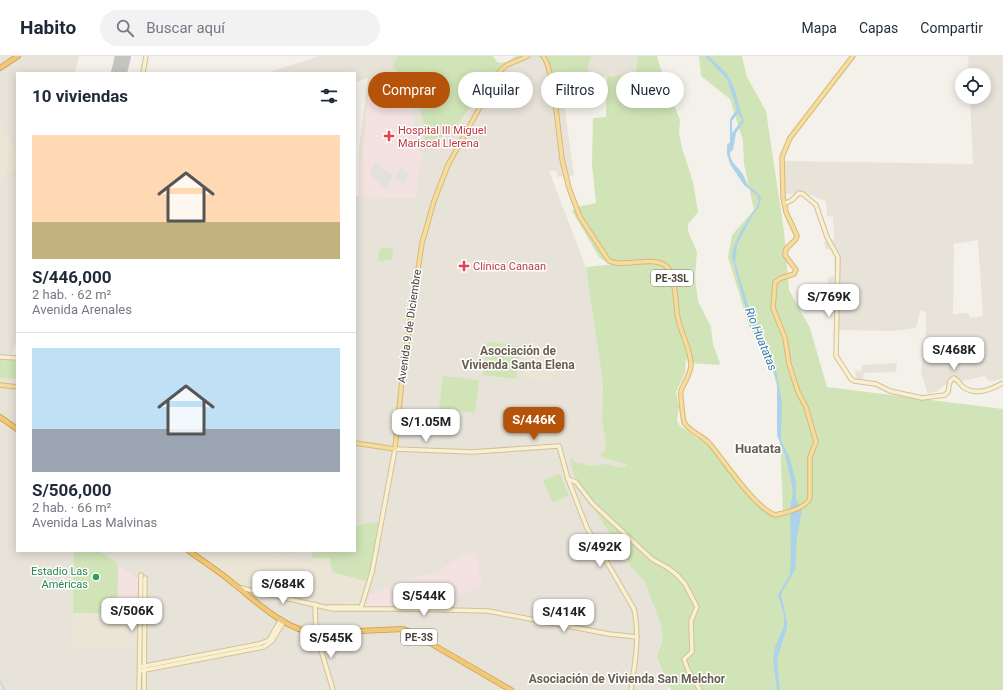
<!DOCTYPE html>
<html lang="es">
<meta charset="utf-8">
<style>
:root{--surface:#fff;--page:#f2f2f3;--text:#1f2937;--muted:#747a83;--line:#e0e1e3;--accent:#b45309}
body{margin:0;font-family:Roboto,sans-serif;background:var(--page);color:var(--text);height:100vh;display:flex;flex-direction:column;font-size:15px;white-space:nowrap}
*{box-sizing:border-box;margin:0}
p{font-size:13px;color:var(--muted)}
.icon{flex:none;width:22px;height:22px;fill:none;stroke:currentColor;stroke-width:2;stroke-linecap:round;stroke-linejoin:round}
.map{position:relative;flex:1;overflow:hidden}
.panel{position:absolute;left:16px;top:16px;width:340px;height:480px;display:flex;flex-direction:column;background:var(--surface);border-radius:0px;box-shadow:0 2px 10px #0003}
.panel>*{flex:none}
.top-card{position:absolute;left:368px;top:16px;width:380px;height:36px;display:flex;gap:8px}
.fabs{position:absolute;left:955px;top:12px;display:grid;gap:8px}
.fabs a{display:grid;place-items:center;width:36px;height:36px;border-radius:50%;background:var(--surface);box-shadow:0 2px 10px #0003;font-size:20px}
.price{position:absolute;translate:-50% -34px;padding:0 9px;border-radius:8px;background:#fff;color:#222;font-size:13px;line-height:26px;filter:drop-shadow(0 1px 2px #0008)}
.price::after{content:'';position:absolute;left:50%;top:24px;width:12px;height:9px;margin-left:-6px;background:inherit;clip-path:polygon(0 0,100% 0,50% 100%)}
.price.on{background:var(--accent);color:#fff}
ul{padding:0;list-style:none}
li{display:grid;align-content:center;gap:8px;height:212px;padding:0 16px}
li+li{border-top:1px solid var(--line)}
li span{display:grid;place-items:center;height:124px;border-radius:0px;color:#555}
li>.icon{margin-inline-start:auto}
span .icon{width:72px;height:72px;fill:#fffc;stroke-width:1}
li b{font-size:17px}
h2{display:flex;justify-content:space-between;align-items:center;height:48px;padding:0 16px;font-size:17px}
.chip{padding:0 14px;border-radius:18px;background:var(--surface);box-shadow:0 2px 10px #0003;font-size:14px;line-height:36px}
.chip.on{background:var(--accent);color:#fff}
header{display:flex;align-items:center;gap:24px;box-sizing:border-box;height:56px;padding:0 20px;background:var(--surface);border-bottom:1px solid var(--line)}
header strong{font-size:19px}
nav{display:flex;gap:22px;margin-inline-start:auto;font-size:14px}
.search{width:280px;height:36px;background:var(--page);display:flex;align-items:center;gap:10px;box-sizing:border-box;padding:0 14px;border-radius:22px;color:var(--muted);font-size:15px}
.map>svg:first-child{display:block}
.residential{fill:#e7e3d9;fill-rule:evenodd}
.education{fill:#ebe5d6}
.medical{fill:#f3e2df}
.green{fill:#d0e4b7}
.parking{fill:#e3e1de}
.water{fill:#add2ea;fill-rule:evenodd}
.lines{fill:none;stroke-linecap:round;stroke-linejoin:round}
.stream{stroke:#add2ea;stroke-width:1}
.runway{stroke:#c6c4c1;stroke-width:16}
.secondary-casing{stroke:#cfc29e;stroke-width:5.5}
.primary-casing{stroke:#d9b973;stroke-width:5.5}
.highway-casing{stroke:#cf9d49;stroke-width:6}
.secondary{stroke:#faefce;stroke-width:3.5}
.primary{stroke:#f5dda2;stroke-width:3.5}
.highway{stroke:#f1c779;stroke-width:4.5}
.health-dot{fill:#e0444e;stroke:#fff;stroke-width:1.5}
.leisure-dot{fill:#2e9e5b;stroke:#fff;stroke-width:1.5}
.labels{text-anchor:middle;stroke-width:3;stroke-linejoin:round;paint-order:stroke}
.shield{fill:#fff;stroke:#7e7a74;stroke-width:1}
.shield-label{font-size:10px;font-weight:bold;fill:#474139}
.health-label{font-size:11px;fill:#be3a42;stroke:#fff;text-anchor:start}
.street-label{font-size:11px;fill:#474139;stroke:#fff}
.leisure-label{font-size:11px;fill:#27864d;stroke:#fff;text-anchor:end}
.water-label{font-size:12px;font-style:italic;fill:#3b7caa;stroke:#fff}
.neighbourhood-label{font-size:12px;font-weight:bold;fill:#695f51;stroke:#fff}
.quarter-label{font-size:13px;font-weight:bold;fill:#695f51;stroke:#fff}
</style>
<header>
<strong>Habito</strong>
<div class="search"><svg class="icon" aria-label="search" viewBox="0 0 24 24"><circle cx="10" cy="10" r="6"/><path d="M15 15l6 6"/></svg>Buscar aquí</div>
<nav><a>Mapa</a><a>Capas</a><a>Compartir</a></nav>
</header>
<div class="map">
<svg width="1003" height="634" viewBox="0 0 1003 634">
<rect width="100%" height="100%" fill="#f4f1ea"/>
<g class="residential">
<path d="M0,0H79L75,17H17V281L12,299L17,300V495H355V140H359V93L368,22L355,26V17H266L320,0H404L492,16L515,0H649L606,61L607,21L555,28L565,55L574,119L558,121L556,115H549L586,211L603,328L602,365L626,360L627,410L621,412L607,408L593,410L620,486L638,519L652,513L663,582L657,601L670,629L667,634H0Z"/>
<path d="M968,0H1003V322L995,325H989L985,320L945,329L937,335L928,338L921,317L926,274V256L920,255L916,272L893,275L834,274V230L828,228V221L835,220L834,200L830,193H826L824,186L834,184L833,161L827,160L826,145L811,139L785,138L784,105L973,108L970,41H984V19H969ZM978,184L983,260L970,262L968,257L953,258L954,188Z"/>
<path d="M897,307L896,316L864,317L863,324L856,323L855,315L862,314V309Z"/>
</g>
<g class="education">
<path d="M0,69L17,94V112L0,123Z"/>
<path d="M525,290L556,293L557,295L553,326L522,321L520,319Z"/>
<path d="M196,495H265L310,507L312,502H330L332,516L366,525L357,549L315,546L239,530L195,498Z"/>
<path d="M73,557L137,558V591H70Z"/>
</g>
<g class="medical">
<path d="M390,15L409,33L410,37L416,87L423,104L419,112L416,142L363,141L360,138V114L370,22Z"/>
<path d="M457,204L471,206L470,216L456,215Z"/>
<path d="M475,496L482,529L432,552L366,550L370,539L402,525L436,516L460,501Z"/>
<path d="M118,508L138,523L137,558L117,557Z"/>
</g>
<g class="green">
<path d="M398,0H493L497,6C503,8 512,5 516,0H526C517,4 506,7 499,13C481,30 452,92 424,84L423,63L413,32L393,11V8Z"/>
<path d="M531,0H591L588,12V23L555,28L549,25L544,7L540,1Z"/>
<path d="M638,0H657L664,24L680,64L679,77L682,92L693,126L698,156L688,168V175L697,196L695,222L698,245L711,271L713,288L720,307L719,309L688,307L686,302L685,317L676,336L679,351L677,364L679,369L698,383L703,378C714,393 757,454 773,457C776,458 780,456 783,456L778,334L770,305L749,270L728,201L732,179L754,154L744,108L743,85L730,43L701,20L699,0H742L747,21L766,55L784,175L789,234L810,272L827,331L1003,353V634H671L657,601L663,582L661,569L645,526L630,509L578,428L573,417L570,401L578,408L581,407C592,412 595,409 606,408C615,408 617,414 627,410V408L603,402L600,398L605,396L606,385L602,365L603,328L586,211L616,208L608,207L599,201L572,155L577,151L596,147L592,108L593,62L606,61L607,21L636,17Z"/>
<path d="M382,191L393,193L392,204L378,205L379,196Z"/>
<path d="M487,286L520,290L516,323L483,319Z"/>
<path d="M0,304L17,305V323L0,322Z"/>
<path d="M443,320L479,324L475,357L439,353Z"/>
<path d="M560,418L569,440L552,446L543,424Z"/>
<path d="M378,466L371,511L366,525L332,516L330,502H312L313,495H355V470Z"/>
<path d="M74,495H99L118,508L117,557H73Z"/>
</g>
<g class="parking">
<path d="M375,106L392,118V123L387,132H385L370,119L371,113Z"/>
<path d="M401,112L409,118L403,128L394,122Z"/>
</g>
<path class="water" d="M705,0H709C715,8 725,13 730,23C737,36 738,51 744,65L736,77L733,94L730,96C730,107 737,109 742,117C745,121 746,126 748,129C752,134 758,135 761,142L759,151L752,160L737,189L735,206L748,249L775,309L782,346L781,384L789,400L796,425V444L802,453L797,482L795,514L781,538L787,566V572L777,603L780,634H777L773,606L775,591L784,570V559L778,539L790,518L791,503L790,453L793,435L786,402L777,379V327L770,303L760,286L744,247L732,201L733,192L742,173L759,147L757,139L744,129L730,108L727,98V89L730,86V63L737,53L727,23ZM738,57L742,64L732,77V65Z"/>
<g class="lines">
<path class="stream" d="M0,625L5,634"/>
<path class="runway" d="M119,17L123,0"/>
<g class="secondary-casing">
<g id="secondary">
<path d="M143,17L146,0"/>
<path d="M784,148L792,144L799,137L803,138L816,149L827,181L838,201L836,300L851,323L854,325L876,328L890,335L922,342L945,339L948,336L950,325L954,322C958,324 960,328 963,331C976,340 990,334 1003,327"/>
<path d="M0,301L17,302"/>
<path d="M568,423L576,426L592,447L652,503L668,512L677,519L685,528L697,551L691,565L692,596L684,603L688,614L700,634"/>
<path d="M241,532L333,553H405L488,555L609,578L637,581"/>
<path d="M315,548L316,577L333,634"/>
<path d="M329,551H358L361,552"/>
<path d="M361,552L372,516L395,393L472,396L559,390L568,423L587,472L634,553C640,580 635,607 631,634"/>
<path d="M140,611L259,588L269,584L281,563"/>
<path d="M140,615L264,591L272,585L284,565"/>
<path d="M139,634L141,519"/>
<path d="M144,634L145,522"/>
</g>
</g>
<g class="primary-casing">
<g id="primary">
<path d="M543,0L547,7L553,28L562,103L569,132L580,161L609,205C625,212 652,199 666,210C675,217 676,246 677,257C679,274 690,291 691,307C692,317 684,326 681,335C680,338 683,362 684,366C689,376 702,379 710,388C725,406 754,451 775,459C785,457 808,452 810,441V401L816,386L806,351L798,336L789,308L785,282L773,252L775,226L781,222L794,218L796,214L785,199L786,193L796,183L797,180L786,156L783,141L782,101L790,82L853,0"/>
<path d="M0,329L17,331"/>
<path d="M355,387L395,393L403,314L422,187L434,145L448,109L500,15L507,9L528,0"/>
</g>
</g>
<g class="highway-casing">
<g id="highway">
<path d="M0,12L18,0"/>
<path d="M0,361L17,373"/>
<path d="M189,495C204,506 220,516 234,528C258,547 285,574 316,577L403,573L411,576L511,634"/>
</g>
</g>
<use href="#secondary" class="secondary"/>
<use href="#primary" class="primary"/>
<use href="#highway" class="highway"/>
</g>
<g class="health-dot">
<path d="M387 74h4v4h4v4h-4v4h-4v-4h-4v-4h4z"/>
<path d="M462 204h4v4h4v4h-4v4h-4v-4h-4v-4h4z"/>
</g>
<circle class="leisure-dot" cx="96" cy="521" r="4"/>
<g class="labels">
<g class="shield">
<rect x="651" y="214" width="42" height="16" rx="3"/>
<rect x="401" y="573" width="36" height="16" rx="3"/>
</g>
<g class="shield-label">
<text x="672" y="226">PE-3SL</text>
<text x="419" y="585">PE-3S</text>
</g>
<g class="health-label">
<text x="398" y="78">Hospital III Miguel<tspan x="398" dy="13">Mariscal Llerena</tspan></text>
<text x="473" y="214">Clínica Canaan</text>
</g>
<g class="street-label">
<text transform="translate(409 270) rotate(-82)" y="4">Avenida 9 de Diciembre</text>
</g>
<g class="leisure-label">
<text x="88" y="519">Estadio Las<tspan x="88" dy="13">Américas</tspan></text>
</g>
<g class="water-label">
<text transform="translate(761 283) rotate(68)" y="4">Rio Huatatas</text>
</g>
<g class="neighbourhood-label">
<text x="518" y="299">Asociación de<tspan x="518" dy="14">Vivienda Santa Elena</tspan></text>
<text x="627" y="627">Asociación de Vivienda San Melchor</text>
</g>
<g class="quarter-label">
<text x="758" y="397">Huatata</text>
</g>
</g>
</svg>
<div class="fabs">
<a><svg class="icon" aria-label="locate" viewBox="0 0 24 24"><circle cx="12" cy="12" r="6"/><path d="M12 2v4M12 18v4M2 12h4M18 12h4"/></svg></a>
</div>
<b class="price" style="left:829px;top:262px">S/769K</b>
<b class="price" style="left:954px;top:315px">S/468K</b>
<b class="price on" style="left:534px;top:385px">S/446K</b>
<b class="price" style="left:426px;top:387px">S/1.05M</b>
<b class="price" style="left:600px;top:512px">S/492K</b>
<b class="price" style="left:283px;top:549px">S/684K</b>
<b class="price" style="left:424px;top:561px">S/544K</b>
<b class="price" style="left:132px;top:576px">S/506K</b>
<b class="price" style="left:564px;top:577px">S/414K</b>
<b class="price" style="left:331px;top:603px">S/545K</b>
<div class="top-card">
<a class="chip on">Comprar</a>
<a class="chip">Alquilar</a>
<a class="chip">Filtros</a>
<a class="chip">Nuevo</a>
</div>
<section class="panel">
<h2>10 viviendas<svg class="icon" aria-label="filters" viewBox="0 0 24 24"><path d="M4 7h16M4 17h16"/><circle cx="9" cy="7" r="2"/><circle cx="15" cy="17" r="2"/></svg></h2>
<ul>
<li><span style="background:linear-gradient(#ffd9b3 70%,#c2b280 0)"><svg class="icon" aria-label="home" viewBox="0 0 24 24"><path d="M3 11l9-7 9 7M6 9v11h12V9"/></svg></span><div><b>S/446,000</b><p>2 hab. · 62 m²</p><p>Avenida Arenales</p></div></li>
<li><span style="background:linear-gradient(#bfe0f5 65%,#9aa5b1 0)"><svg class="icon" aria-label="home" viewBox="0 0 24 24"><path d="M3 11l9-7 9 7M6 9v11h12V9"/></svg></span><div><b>S/506,000</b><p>2 hab. · 66 m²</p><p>Avenida Las Malvinas</p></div></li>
</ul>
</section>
</div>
